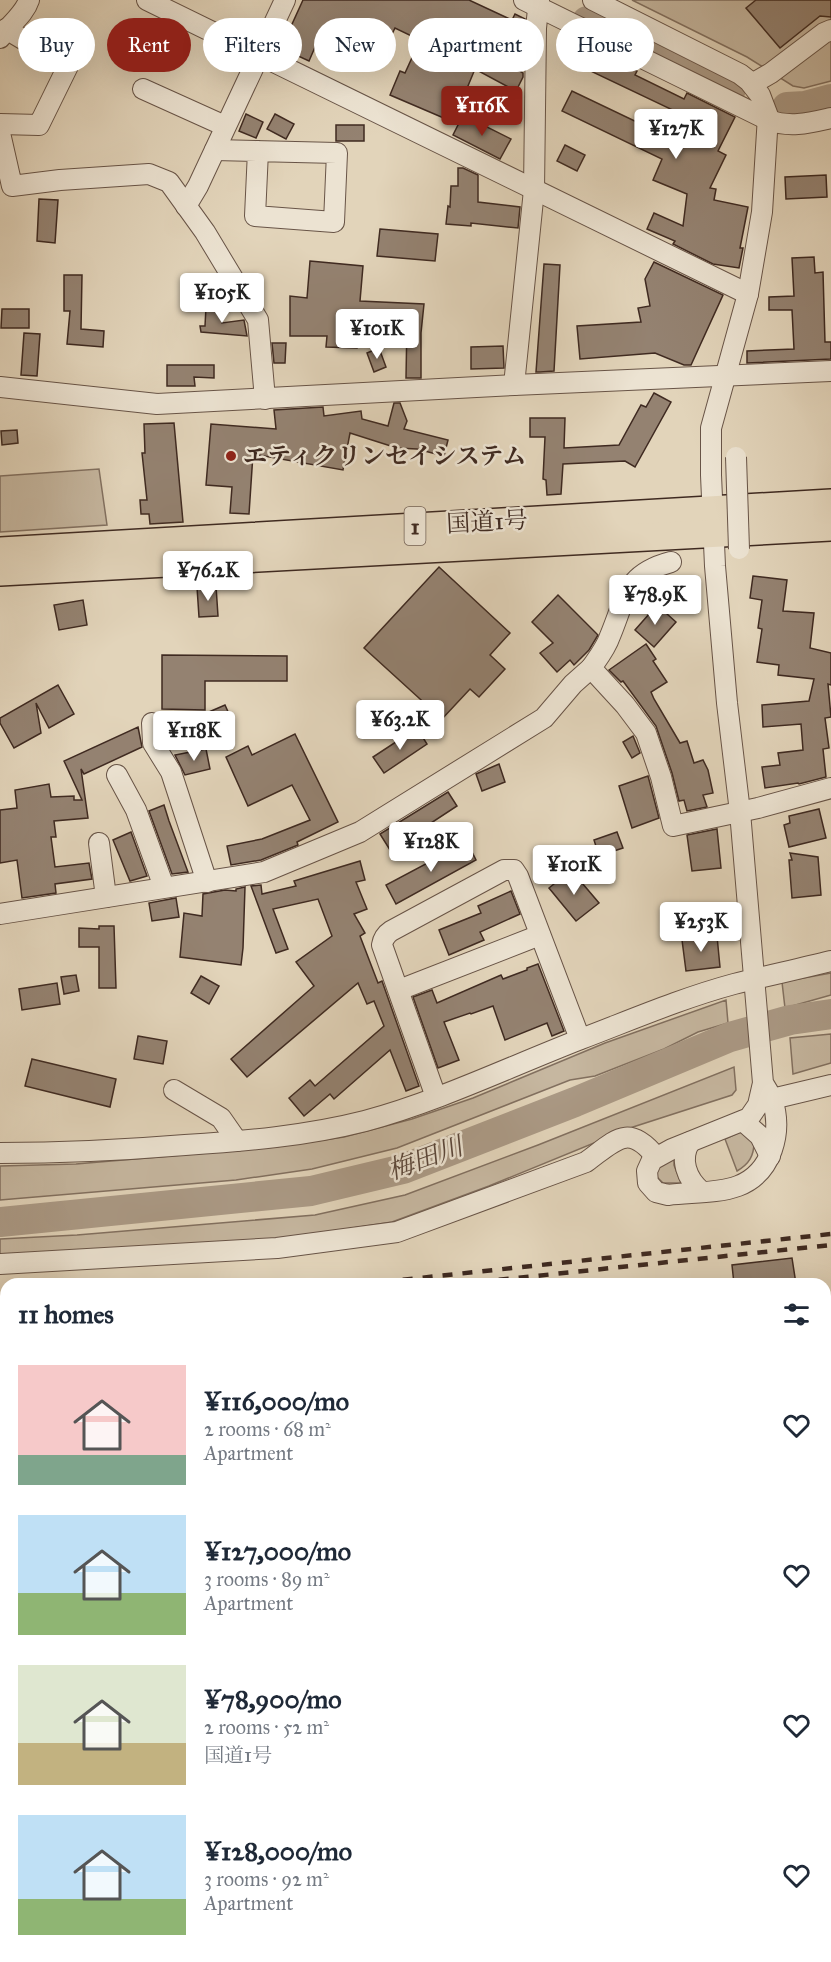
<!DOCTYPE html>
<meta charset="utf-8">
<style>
:root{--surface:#fff;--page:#f2f2f3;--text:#1f2937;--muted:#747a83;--accent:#8f2418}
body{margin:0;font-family:"IM FELL Great Primer","Noto Serif JP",serif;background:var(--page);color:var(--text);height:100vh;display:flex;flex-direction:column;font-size:22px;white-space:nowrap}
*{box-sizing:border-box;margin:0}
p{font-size:20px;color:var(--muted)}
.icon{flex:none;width:33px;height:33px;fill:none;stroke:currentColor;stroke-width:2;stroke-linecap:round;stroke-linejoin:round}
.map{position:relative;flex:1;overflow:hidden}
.details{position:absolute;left:0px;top:1278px;width:831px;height:684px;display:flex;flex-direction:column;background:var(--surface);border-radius:18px 18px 0 0;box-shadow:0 6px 24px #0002}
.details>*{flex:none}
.guide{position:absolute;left:18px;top:18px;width:795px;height:54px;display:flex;gap:12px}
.price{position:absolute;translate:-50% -51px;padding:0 14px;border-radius:6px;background:#fff;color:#222;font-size:20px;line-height:39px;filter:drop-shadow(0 2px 3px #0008)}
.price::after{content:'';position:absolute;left:50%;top:36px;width:18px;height:14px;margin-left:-9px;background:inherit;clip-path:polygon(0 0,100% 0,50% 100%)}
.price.selected{background:var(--accent);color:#fff}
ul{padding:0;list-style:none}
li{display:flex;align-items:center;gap:18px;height:150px;padding:0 18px}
li span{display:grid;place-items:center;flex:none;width:168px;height:120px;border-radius:0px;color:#555}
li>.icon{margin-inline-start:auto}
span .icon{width:72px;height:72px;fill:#fffc;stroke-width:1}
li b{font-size:26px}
h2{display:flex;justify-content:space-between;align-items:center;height:72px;padding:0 18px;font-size:26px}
.chip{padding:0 21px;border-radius:27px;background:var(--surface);box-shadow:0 6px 24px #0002;font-size:21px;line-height:54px}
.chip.selected{background:var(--accent);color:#fff}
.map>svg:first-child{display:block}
.green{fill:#c6b7a0;stroke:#827060;stroke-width:1.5}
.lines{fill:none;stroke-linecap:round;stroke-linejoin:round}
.river{stroke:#ab9a86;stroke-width:30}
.building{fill:#948271;stroke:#3f2a21;stroke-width:1.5}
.minor-casing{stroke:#685447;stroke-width:22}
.major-casing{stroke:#3f2a21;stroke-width:27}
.highway-casing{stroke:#3f2a21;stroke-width:30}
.minor{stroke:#ece3d2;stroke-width:20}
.major{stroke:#e2d4ba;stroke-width:24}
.highway{stroke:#e2d4ba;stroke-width:27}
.rail{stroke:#3f2a21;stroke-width:4.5;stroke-dasharray:10 10;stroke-linecap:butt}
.minor-bridge-casing{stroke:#685447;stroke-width:22;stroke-linecap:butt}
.minor-bridge{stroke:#ece3d2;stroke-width:20}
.poi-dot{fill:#8f2418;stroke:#ece3d2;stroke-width:2}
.labels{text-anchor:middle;stroke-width:5;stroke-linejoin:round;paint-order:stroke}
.shield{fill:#ece3d2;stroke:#736256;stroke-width:1.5}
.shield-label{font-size:22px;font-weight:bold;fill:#3f2a21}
.poi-label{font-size:24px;font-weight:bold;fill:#3f2a21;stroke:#ece3d2;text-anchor:start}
.street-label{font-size:24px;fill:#3f2a21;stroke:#ece3d2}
.water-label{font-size:26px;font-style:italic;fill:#5a463a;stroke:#ece3d2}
</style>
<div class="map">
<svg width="831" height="1962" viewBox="0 0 831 1962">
<rect width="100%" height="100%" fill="#e2d4ba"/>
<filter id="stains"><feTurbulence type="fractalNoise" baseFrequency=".00333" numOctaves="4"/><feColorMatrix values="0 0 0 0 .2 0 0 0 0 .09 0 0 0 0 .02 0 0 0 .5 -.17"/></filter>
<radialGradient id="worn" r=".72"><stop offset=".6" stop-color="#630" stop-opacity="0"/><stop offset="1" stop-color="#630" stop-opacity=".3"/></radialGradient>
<g class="green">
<path d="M632,0H831V81L804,88L793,86L747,57Z"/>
<path d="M99,469L107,525L0,532V476Z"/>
<path d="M831,973V995L785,1008L782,982Z"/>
<path d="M726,1000L728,1023L698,1032L664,1049L595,1076L570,1080L397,1148L312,1169L236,1180L0,1200V1166L76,1164L275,1147L344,1137L412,1119L473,1098L605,1043Z"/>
<path d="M831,1034V1063L793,1074L790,1038Z"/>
<path d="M734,1067L736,1090L732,1095L633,1127L489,1186L392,1222L274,1240L0,1257V1239L77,1235L315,1215L405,1195L538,1145Z"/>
<path d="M740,1132H743L754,1142C754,1156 749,1164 737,1171L725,1139Z"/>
<path d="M674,1158V1165L681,1183H663L656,1176L658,1166Z"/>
<path d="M294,1956H423L430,1962H277Z"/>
</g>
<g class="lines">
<g class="river">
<path d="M587,21L731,89"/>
<path d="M787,107L805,106L831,99"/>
<path d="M0,1222L311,1191L403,1169L575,1102L730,1037L790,1020L831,1014"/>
</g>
</g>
<g class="building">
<path d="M303,0H469L512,20L515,14L525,19L524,26L505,62L523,73V77L516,91L475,69L453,122L390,95L400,71L405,73L420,40L395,28L380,59L322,31L309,61L285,50L292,35L288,33Z"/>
<path d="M756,0H831V17L820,16L780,48L746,8Z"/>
<path d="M589,48L637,71L635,75L684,99L687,93L735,117L718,151L726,155L710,188L716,189L714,200L748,207L740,248H743L739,268L713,264L673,244L675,241L647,229L654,213L683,226L687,194L653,180L662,159L562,111L572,91L666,136L677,112L580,66Z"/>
<path d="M246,114L263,122L256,138L239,131Z"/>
<path d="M275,114L294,124L286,139L267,129Z"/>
<path d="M463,115L511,139L500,159L453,135Z"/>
<rect x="336" y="125" width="28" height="16"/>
<path d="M565,145L585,155L577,171L557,161Z"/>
<path d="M458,168H463L478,175V202L520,207L518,228L471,223V226L446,224L448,206L450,207L451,186H458Z"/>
<path d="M826,175L827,197L786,199L785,177Z"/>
<path d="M39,199L58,200L55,243L37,241Z"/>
<path d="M380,229L438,234L435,261L377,256Z"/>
<path d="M814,257L815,273L823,272L825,342H831V359L747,363V351L794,349L792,310H769V297L794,296L792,258Z"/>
<path d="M310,261L363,266L360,301L424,304L421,333V378H406L407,321L358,319L357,348L326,347L327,336H290V296L307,298Z"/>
<path d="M654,262L723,295L691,365H684L655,353L580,359L577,326L641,322L638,308L650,306L645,279Z"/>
<path d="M544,264L560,265L554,371L540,372H536Z"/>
<path d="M64,275H82L81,329L104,331L103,347L67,344L70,311H64Z"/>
<path d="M206,307L223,308L222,323L244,320L247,336L201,332L200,326H205Z"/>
<path d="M2,309H29V328H1Z"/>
<path d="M24,333L40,334L37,376L21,375Z"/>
<path d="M272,343H286L285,363H274Z"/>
<path d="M503,346L504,368L471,369V347Z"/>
<path d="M379,348L386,367L374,372L367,353Z"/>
<path d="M167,365H214V378L194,377L195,386H167Z"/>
<path d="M654,393L671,402L635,467L625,461L563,464L561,494L547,495L546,480L543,479L545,437H530V418H565L564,448L619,445L641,405L646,407Z"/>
<path d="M394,403H400L407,421L404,429L448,440L444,456L417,449L397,448L350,433L343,470L253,454L249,514L230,513L232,487L206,485L211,424L276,429L274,410L323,407L324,416L361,411L362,419L388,426Z"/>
<path d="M174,423L183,522L150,524L149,514H141L140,500H147L142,453H145L144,424Z"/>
<path d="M17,430L18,443L2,445L1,431Z"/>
<path d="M439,567L510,633L490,655L505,669L479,697L470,689L442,719L364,648Z"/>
<path d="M753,576L787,580L783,611L814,613L810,648L831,653V685L828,684L831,717L825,718L829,748L823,749L826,777L799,784L798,783L765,788L762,767L780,765L778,753L803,750L801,724L763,727L762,705L809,701L814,679L778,675L779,665L757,662L762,629L758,628L762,600L750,598Z"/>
<path d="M216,586L218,616L199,617L197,587Z"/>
<path d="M558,595L598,635L589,650L574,665L570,660L557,672L540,653L553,643L532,622Z"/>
<path d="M83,600L87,625L59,630L54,605Z"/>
<path d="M657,605L676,622L654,647L635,630Z"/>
<path d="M646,644L656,659L653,661L667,682L651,692L654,699L680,743L687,741L694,763L703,760L708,770L713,793L703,795L707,807L687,811L684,800L679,801L672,773L656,726L623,681L621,682L609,670Z"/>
<path d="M162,655L287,656V681H205V710L162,709Z"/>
<path d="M58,685L74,714L49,728L36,703L41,733L14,748L0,723V718Z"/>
<path d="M225,705L234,725L210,735L202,715Z"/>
<path d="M138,727L142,747L84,774L81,769L88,818L54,821L56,837H51L55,867L89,863L92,879L55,884L56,893L22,898L17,860L0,863V810L17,808L15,790L49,784L51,797L74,796V800H82L64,761Z"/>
<path d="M417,728L427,744L384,773L373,757Z"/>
<path d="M295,734L338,822L297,842L298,845L261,860L231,865L227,846L262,839L310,820L292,785L248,806L226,757L248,746L252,755Z"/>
<path d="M633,736L640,753L632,758L623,742Z"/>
<path d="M206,749L210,769L185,775L175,755Z"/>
<path d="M499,764L505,782L482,791L476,774Z"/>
<path d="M648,776L659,818L632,828L619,786Z"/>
<path d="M448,792L457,806L390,850L380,834Z"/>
<path d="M164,805L169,821L188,872L172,874L149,811Z"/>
<path d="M819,809L826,838L789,847L784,825L790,823L789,816Z"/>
<path d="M717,829L721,868L692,871L687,835Z"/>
<path d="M131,832L147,876L130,881L113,840Z"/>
<path d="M617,832L623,848L599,856L594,840Z"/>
<path d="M467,842L476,860L396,904L386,885Z"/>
<path d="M790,853L818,857L821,895L792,898L789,860H792Z"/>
<path d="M360,861L365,880L356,882L367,909L354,914L365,933L360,936L378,983L382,981L419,1086L406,1091L390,1050L334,1099L330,1094L304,1116L289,1098L310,1080L315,1086L384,1026L374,1001L367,1004L358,983L247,1077L231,1059L314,986L296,962L332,936L318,899L273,909L288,949L276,953L251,886L261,885L262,894L296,886L294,881Z"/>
<path d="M571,870L599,903L576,921L549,888Z"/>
<path d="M245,887L243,948L241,965L180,957L184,913L202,916L203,894L225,890L236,891V889Z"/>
<path d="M511,891L520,914L480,932L484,940L449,955L439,930L481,913L478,906Z"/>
<path d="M176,898L179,917L152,921L149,903Z"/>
<path d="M99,926H114L116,988H99V947H79V928L99,929Z"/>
<path d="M717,936L720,967L686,971L682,940Z"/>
<path d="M538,964L564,1031L552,1036L547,1023L505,1040L493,1006L471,1014L470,1013L444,1022L459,1060L438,1068L413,997L432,990L437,1003L501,975L503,979L527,970V968Z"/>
<path d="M76,975L79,991L64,994L61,977Z"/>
<path d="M201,976L219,986L209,1004L191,993Z"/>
<path d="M57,983L60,1004L22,1010L19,989Z"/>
<path d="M138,1036L167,1041L163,1064L134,1059Z"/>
<path d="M32,1059L116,1079L110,1107L25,1086Z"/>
<path d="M792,1258L796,1284H734L732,1265Z"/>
</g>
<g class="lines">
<g class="minor-casing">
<g id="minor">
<path d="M147,0L748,294"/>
<path d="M524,0L768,120C790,128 809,123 831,118"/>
<path d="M593,0L740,74L749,81L760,95L768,116L762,212L748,294L711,428V475L715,566L727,703L740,812L763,1083L758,1105L749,1118L672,1149L652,1160L647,1171L648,1183L656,1192L668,1195C690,1192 716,1194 738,1186C772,1173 783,1132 772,1099C770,1094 766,1088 763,1083"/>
<path d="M0,38C10,24 24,15 29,0"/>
<path d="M752,84L771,73L824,33L831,30"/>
<path d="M143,89L225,126"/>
<path d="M0,124L39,125L68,66L6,29"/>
<path d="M0,133L12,186L60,180L149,174L169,182L205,232L258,320L265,399"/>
<path d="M215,150L337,153L334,222L255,216L258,151"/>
<path d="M186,206L198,186L285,0"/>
<path d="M514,385L534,190L536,28L539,0"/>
<path d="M0,387L157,404L514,385L831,371"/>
<path d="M671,562C625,574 626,598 610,636C606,648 598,658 591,668L625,705L646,733L661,777L673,826L758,808L831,788"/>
<path d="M152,723L153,743L171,772L207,882"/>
<path d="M117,775L136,810L164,887"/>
<path d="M99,843L106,897"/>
<path d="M0,914L264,872L360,832L544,718L573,684L591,668"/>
<path d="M399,990L540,935"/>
<path d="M174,1090L221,1118L237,1141"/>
<path d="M436,1097L382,945C383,939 385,935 391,931L504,870H514L518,876L580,1039"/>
<path d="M772,1099L831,1085"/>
<path d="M743,1121L760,1136L770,1156"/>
<path d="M690,1142C679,1159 687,1179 701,1191"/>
<path d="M0,1153C62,1153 124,1150 185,1145C246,1141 306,1136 365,1121C439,1101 509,1067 581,1039C631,1020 682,998 734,984C766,976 799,969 831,961"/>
<path d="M0,1264L277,1248L397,1232L586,1162C615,1141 628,1122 656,1157"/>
<path d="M825,1432L831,1431"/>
<path d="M0,1622L6,1643"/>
<path d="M825,1724L831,1722"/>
<path d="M0,1816L6,1815"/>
<path d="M825,1952L831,1950"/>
<path d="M508,1956L560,1962"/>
<path d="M477,1962L483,1956"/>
<path d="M780,1962L809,1956"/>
</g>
</g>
<g class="major-casing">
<g id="major">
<path d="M0,1590L6,1588"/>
<path d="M825,1634L831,1632"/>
<path d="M57,1962L75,1956"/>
</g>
</g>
<g class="highway-casing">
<g id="highway">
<path d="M0,551L831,503"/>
<path d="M0,572L831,527"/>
</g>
</g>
<use href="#minor" class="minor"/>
<use href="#major" class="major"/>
<use href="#highway" class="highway"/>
<g class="rail">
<path d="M363,1284L831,1234"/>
<path d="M459,1284L831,1245"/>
<path d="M825,1299L831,1298"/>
<path d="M825,1317L831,1316"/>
<path d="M0,1323L6,1322"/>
<path d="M0,1333L6,1332"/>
<path d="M0,1378L6,1377"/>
<path d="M0,1390L6,1389"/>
</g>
<g class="minor-bridge-casing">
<path id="minor-bridge" d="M736,457L739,549"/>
</g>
<use href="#minor-bridge" class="minor-bridge"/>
</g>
<circle class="poi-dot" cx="231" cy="456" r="6"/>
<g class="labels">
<rect class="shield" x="404.5" y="507" width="21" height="38" rx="4.5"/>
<g class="shield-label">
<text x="415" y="534">1</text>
</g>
<g class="poi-label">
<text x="243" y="464">エティクリンセイシステム</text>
</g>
<g class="street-label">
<text transform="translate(487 522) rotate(-3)" y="8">国道1号</text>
</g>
<g class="water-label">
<text transform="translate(425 1158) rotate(-20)" y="9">梅田川</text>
</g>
</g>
<rect width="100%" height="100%" filter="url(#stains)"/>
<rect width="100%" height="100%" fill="url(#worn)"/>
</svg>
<b class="price selected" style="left:482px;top:137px">¥116K</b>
<b class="price" style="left:676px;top:160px">¥127K</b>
<b class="price" style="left:222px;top:324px">¥105K</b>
<b class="price" style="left:377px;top:360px">¥101K</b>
<b class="price" style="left:208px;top:602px">¥76.2K</b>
<b class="price" style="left:655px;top:626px">¥78.9K</b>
<b class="price" style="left:400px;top:751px">¥63.2K</b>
<b class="price" style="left:194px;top:762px">¥118K</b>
<b class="price" style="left:431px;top:873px">¥128K</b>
<b class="price" style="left:574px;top:896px">¥101K</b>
<b class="price" style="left:701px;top:953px">¥253K</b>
<div class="guide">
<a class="chip">Buy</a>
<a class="chip selected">Rent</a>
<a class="chip">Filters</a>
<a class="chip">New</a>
<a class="chip">Apartment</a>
<a class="chip">House</a>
</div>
<section class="details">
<h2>11 homes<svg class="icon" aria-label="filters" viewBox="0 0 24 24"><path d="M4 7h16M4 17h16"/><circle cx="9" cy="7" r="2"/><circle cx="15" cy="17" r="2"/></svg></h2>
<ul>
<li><span style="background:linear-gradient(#f6c9c9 75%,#7fa58c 0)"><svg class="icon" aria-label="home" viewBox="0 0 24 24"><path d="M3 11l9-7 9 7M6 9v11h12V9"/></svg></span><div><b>¥116,000/mo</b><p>2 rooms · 68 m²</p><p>Apartment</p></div><svg class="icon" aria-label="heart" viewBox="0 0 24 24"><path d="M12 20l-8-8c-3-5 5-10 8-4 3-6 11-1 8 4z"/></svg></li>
<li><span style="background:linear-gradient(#bfe0f5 65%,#8fb573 0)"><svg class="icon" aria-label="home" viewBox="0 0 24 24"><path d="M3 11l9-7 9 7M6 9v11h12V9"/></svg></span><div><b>¥127,000/mo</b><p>3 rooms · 89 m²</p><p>Apartment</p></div><svg class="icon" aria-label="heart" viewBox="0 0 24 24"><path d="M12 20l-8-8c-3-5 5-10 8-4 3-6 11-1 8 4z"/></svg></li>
<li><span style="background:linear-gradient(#dfe7d0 65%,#c2b280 0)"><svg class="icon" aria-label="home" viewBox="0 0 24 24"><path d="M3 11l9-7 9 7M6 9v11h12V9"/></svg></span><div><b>¥78,900/mo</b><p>2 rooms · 52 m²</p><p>国道1号</p></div><svg class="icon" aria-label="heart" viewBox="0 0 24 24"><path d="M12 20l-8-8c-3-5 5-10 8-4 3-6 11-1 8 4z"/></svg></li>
<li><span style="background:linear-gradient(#bfe0f5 70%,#8fb573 0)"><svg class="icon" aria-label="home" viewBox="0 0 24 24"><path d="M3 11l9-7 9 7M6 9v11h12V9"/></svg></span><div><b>¥128,000/mo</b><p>3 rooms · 92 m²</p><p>Apartment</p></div><svg class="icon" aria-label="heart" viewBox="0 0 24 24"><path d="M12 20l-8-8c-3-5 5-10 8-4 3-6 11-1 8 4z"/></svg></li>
</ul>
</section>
</div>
